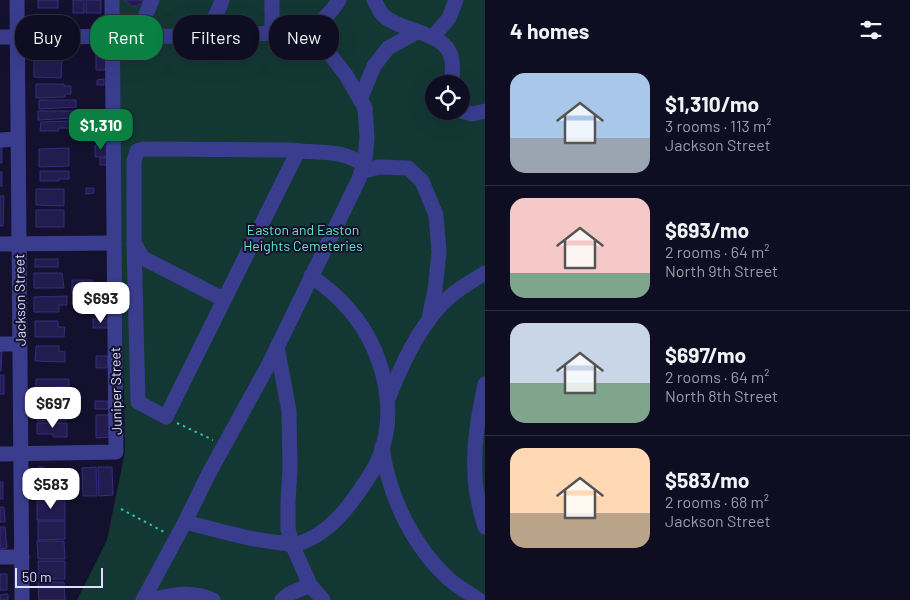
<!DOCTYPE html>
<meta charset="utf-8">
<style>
:root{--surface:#0e0d22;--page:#17162a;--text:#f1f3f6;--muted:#9b9ca5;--line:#2e2d40;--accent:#0b8043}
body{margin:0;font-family:Barlow,sans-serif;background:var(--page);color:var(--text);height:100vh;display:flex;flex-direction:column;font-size:19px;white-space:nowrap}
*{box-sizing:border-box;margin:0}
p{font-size:16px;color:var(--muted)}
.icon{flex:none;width:28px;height:28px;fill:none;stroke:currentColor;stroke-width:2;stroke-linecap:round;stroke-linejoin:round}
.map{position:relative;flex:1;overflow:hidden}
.drawer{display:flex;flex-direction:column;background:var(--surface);width:425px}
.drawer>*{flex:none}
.banner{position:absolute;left:15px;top:15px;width:395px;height:45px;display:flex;gap:10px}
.fabs{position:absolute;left:425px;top:75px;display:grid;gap:10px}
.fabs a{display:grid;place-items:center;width:45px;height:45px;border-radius:50%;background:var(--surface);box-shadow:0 5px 20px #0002,0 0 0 1px var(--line);font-size:25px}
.scale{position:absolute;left:15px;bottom:12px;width:88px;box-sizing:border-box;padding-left:5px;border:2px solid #deddff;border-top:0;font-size:14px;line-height:18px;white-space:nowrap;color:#deddff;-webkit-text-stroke:4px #13112e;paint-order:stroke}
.price{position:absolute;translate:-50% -42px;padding:0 11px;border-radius:10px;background:#fff;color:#222;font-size:16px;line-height:32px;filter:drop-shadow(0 1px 2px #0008)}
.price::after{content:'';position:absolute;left:50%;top:30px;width:15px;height:11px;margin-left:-8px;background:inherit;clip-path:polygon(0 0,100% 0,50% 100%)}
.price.on{background:var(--accent);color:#fff}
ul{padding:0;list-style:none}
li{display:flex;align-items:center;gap:15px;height:125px;padding:0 25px}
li+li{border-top:1px solid var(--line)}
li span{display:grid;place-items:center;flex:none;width:140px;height:100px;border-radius:15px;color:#555}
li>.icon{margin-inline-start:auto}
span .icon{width:60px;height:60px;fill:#fffc;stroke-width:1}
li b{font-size:21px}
h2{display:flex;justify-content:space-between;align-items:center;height:60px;padding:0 25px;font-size:21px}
.pill{padding:0 18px;border-radius:20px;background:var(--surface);box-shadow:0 5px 20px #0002,0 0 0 1px var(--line);font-size:18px;line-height:45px}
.pill.on{background:var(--accent);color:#fff}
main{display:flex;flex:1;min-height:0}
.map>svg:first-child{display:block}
.green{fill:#133834;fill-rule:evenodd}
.building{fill:#221c4f;stroke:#362d7c}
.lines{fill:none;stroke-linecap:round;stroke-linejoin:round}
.path{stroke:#2cc5af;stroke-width:2;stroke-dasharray:2.5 4;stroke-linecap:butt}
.minor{stroke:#3a3d8e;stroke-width:15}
.labels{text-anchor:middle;stroke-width:4;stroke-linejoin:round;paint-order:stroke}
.park-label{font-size:14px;fill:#62e6bb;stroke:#13112e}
.street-label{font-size:14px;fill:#deddff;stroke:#13112e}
</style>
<main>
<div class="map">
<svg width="485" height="600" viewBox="0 0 485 600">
<rect width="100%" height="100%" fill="#13112e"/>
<path class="green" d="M117,0H485V600H77L107,540L125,452ZM434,84H461V111H434Z"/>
<g class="building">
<rect x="38" y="0" width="20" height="8"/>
<rect x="73" y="0" width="11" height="13"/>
<rect x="86" y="0" width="15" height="13"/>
<path d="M124,0H142V3L137,6H132Z"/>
<rect x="96" y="55" width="11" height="15"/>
<path d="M34,59H62L61,78L34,77Z"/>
<path d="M104,79V85H97V80Z"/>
<path d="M36,84H64V86H71V94H65V97L36,98Z"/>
<path d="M39,100H76V107L39,109Z"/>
<path d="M38,111H73V118L38,120Z"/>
<path d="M70,121V128H59L58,131H40L41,122Z"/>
<rect x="0" y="145" width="2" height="18"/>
<path d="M95,145L107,146V157H95Z"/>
<path d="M69,148V166L39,167V149Z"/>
<rect x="100" y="158" width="7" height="7"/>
<path d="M40,171H69V179H59V181H40Z"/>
<rect x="0" y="172" width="2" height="14"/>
<path d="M86,188H94V193L86,194Z"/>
<path d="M36,189H64V206L36,205Z"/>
<path d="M0,196H4L3,226H0Z"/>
<rect x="36" y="210" width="28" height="17"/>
<rect x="35" y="259" width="23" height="8"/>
<path d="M34,273H62L64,288H34Z"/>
<rect x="72" y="280" width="20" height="12"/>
<path d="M67,296V305H59V312H34V297Z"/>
<rect x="93" y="319" width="15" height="9"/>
<path d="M35,321H58V327H65L64,337H35Z"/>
<path d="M36,346H59V351L65,352V362L35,361Z"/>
<path d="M0,351H2L1,371H0Z"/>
<path d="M96,356H108L107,368H96Z"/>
<rect x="0" y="375" width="4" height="19"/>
<path d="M36,379H69V386L36,388Z"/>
<rect x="36" y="391" width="28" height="17"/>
<rect x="95" y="401" width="13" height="8"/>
<path d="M37,411H67V420L37,421Z"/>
<path d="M96,415H111V437L96,438Z"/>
<path d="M37,423H67V437H53V434H37Z"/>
<path d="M38,467H44V479H37Z"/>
<path d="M96,467L97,496H83L82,468Z"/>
<path d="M98,467H112L113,495L99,496Z"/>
<rect x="37" y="481" width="29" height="18"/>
<rect x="0" y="482" width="3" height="17"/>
<rect x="37" y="501" width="28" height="19"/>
<path d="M0,507H4L5,522H0Z"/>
<path d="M38,521H65V539L38,540Z"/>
<path d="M0,527H5L7,548L0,549Z"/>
<path d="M37,541H64L65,559H38Z"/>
<path d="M38,561H65V579H39Z"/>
<rect x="0" y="574" width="7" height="16"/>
<path d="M38,582H64L65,600H39Z"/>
<path d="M8,594V600H0V595Z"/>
</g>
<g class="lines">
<g class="path">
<path d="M177,423L213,440"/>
<path d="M121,509L166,533"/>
</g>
<g class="minor">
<path d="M17,0L22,600"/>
<path d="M272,0V33"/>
<path d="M374,0C377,5 380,13 384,16C403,33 449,31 452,61C453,68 452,76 452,84"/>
<path d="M137,35L152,0"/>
<path d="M192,35C211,27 216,18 222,0"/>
<path d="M0,37L221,36L272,33L303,37L328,52L346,75L365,108L367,137L365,159L359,179L269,364L209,473L185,522L143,600"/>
<path d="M303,37C316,26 330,15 339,0"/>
<path d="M433,37L449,18L456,0"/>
<path d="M360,100L374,66L388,48L417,32"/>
<path d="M461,111L472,114L485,111"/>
<path d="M0,140L18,139"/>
<path d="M361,172L378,167L408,168L422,181L436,215L439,252L435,290L428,322"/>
<path d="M134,243L138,402L166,417L298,151"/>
<path d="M0,244L114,243"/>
<path d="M223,299L143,258L134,243V161L137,151L144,149L291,150C318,154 340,148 364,165"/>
<path d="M0,344H20"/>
<path d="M277,347L289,411L290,469L288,501V529L292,544L310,585L323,600"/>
<path d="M485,384C479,413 473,443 475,473C475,491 480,510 485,527"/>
<path d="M388,399C401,366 417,331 441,305C453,292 470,282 485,273"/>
<path d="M382,447C389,496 412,546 450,580C458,587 469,593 479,600"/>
<path d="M0,454L116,452L112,0"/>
<path d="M185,522C217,530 249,540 282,543C287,544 293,545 297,544C322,537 341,517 355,497C364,485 373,472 379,458C400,406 381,342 343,303C334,293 322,284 311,276"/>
<path d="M0,557H22"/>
<path d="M149,600C173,595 190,590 213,600"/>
<path d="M282,600L289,594L310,585"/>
</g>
</g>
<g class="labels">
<g class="park-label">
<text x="303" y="235">Easton and Easton<tspan x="303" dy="16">Heights Cemeteries</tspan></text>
</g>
<g class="street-label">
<text transform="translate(20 300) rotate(-91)" y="5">Jackson Street</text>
<text transform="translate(116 391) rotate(-91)" y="5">Juniper Street</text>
</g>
</g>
</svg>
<div class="fabs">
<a><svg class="icon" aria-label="locate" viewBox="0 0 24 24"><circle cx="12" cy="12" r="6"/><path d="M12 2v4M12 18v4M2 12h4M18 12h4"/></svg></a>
</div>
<div class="scale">50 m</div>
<b class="price on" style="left:101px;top:151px">$1,310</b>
<b class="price" style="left:101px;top:324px">$693</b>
<b class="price" style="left:53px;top:429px">$697</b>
<b class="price" style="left:51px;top:510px">$583</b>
<div class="banner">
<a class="pill">Buy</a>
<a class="pill on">Rent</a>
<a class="pill">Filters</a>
<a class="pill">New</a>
</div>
</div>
<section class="drawer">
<h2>4 homes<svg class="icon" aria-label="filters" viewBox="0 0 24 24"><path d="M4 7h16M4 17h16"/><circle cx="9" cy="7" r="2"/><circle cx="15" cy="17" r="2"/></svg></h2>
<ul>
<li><span style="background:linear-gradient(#a9c7e8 65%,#9aa5b1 0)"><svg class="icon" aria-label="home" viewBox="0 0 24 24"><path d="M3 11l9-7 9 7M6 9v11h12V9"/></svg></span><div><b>$1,310/mo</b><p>3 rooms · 113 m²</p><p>Jackson Street</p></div></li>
<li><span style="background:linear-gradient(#f6c9c9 75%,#7fa58c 0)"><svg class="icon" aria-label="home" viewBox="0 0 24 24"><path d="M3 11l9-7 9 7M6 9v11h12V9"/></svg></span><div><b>$693/mo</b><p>2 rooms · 64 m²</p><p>North 9th Street</p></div></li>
<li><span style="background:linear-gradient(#c9d6e8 60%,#7fa58c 0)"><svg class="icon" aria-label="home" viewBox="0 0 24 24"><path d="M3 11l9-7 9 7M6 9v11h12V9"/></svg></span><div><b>$697/mo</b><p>2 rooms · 64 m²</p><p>North 8th Street</p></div></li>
<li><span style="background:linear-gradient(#ffd9b3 65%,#b9a48a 0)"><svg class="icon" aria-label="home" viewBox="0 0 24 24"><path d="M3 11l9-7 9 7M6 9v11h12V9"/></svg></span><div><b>$583/mo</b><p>2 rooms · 68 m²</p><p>Jackson Street</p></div></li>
</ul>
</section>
</main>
